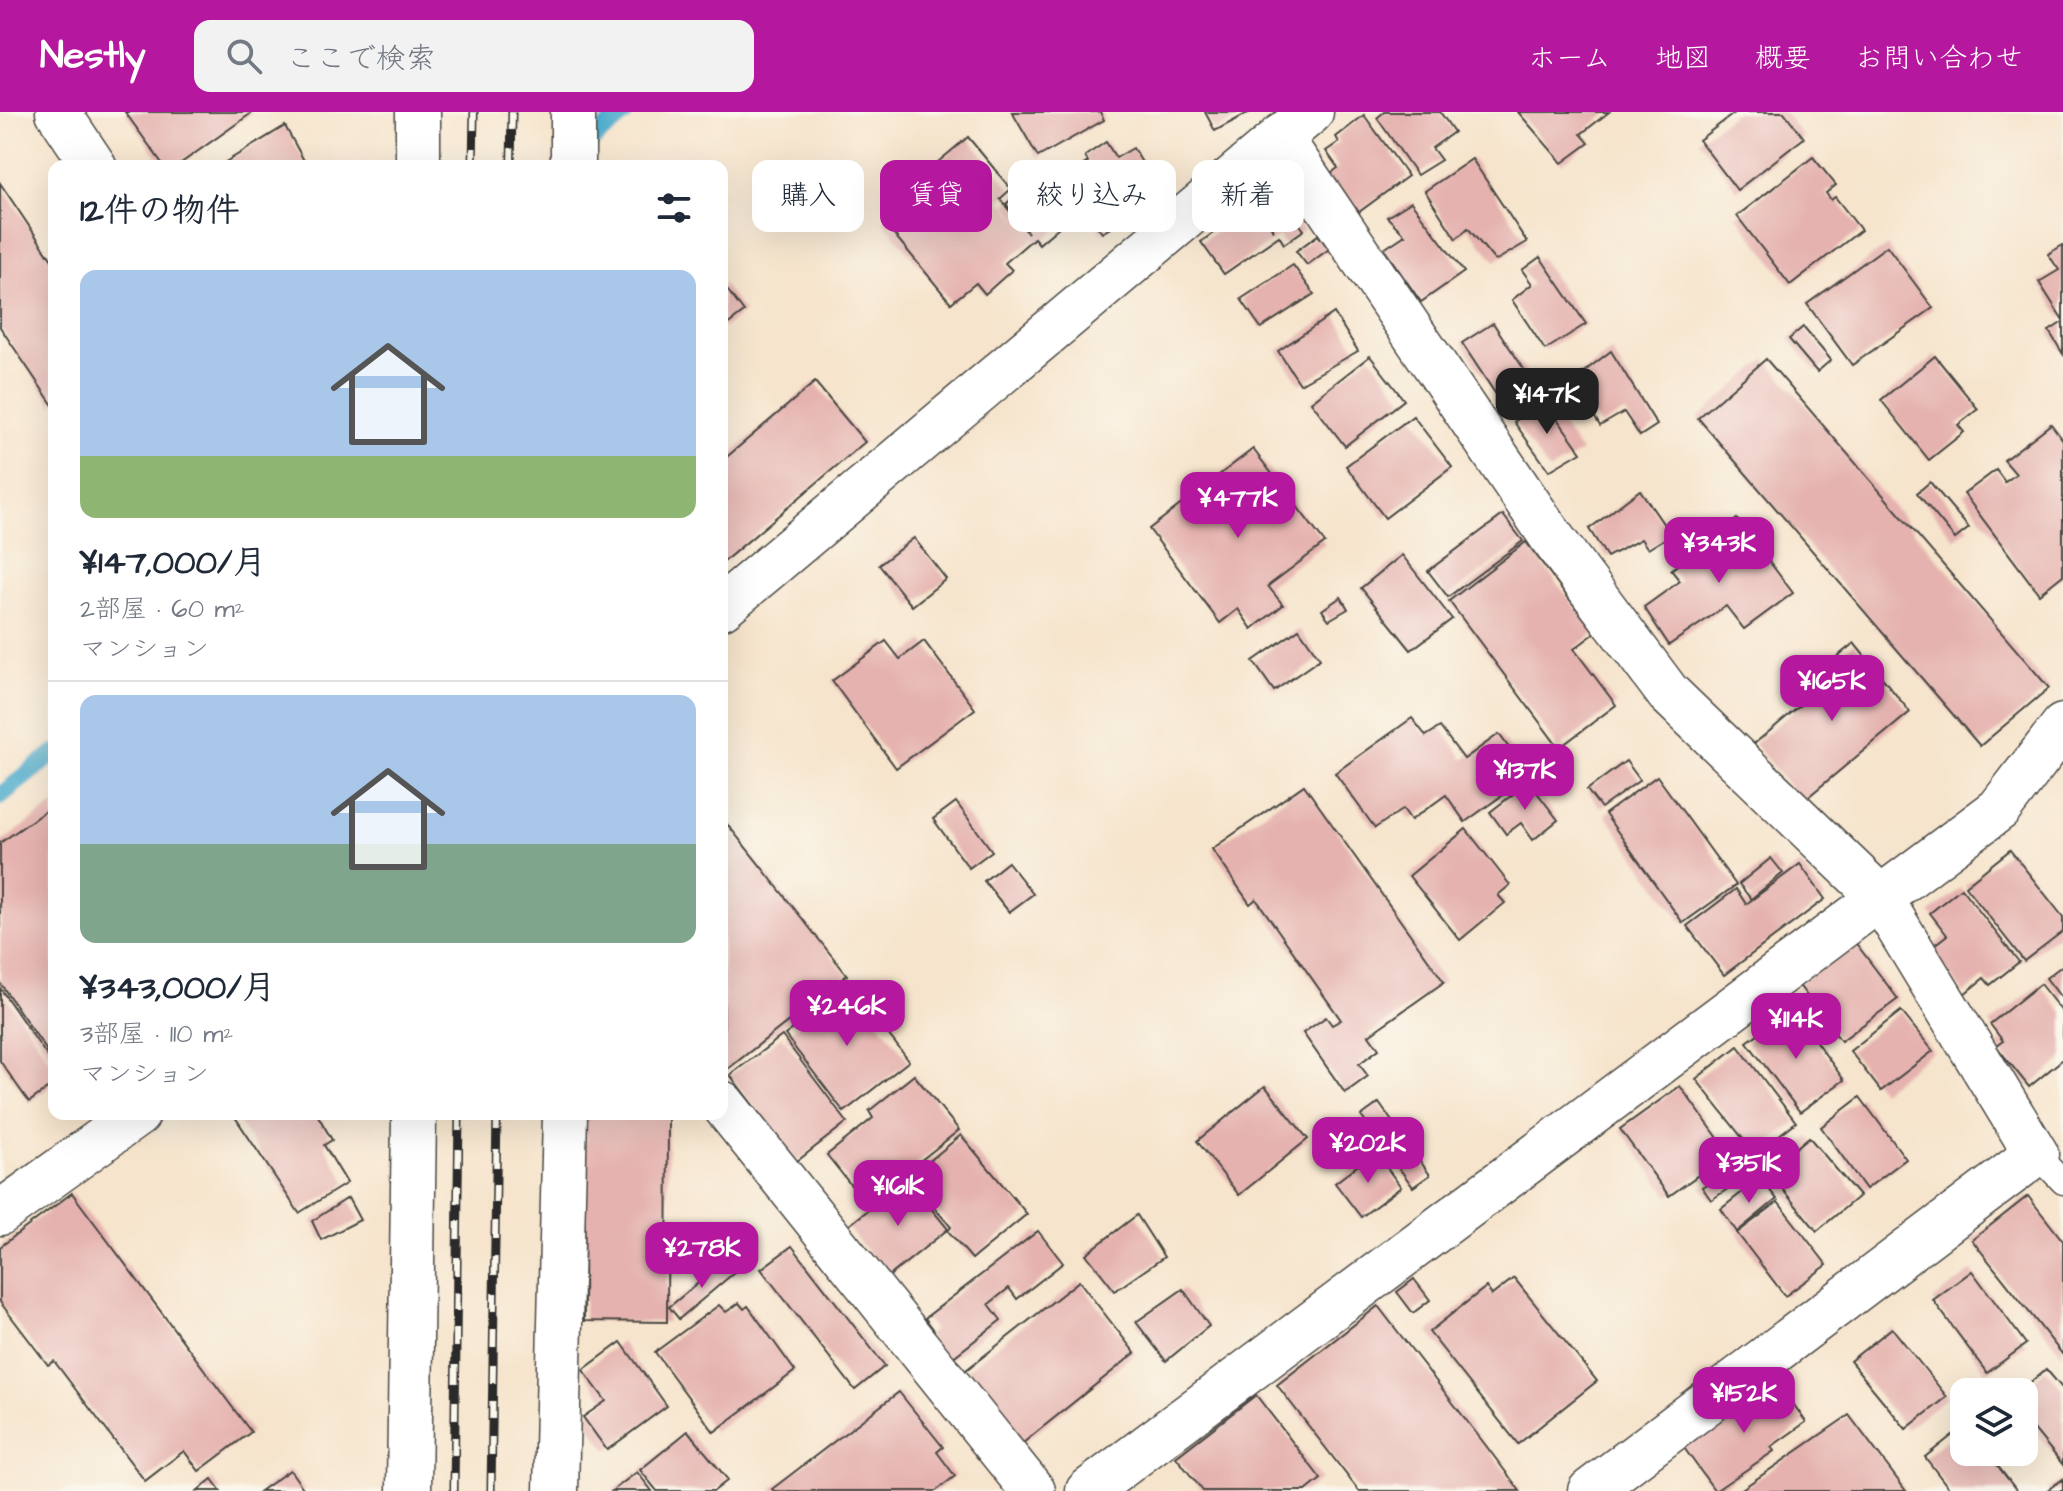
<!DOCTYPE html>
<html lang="ja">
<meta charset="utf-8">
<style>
:root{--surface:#fff;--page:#f2f2f3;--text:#1f2937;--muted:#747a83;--line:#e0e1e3;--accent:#b5179e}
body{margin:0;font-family:"Architects Daughter","Klee One",sans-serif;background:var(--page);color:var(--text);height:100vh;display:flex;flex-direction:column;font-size:30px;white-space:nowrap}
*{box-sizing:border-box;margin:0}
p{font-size:26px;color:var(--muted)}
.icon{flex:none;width:44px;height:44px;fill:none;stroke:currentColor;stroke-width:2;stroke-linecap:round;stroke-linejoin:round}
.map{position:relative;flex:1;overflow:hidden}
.drawer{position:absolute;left:48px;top:48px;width:680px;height:960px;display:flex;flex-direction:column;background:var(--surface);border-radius:16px;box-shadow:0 8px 32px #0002}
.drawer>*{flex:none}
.top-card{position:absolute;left:752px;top:48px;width:760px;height:72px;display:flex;gap:16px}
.buttons{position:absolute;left:1950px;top:1266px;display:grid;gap:16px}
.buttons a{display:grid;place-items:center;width:88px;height:88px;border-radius:16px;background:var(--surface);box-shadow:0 8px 32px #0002;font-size:40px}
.price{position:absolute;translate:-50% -68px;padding:0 18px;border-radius:16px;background:var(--accent);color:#fff;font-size:26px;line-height:52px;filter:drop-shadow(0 2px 4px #0008)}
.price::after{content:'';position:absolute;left:50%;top:48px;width:24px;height:18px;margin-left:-12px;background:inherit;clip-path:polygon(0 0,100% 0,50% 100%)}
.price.active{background:#222;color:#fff}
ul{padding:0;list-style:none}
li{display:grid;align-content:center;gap:16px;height:424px;padding:0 32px}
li+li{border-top:2px solid var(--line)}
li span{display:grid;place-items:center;height:248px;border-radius:16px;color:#555}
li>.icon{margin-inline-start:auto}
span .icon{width:144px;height:144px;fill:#fffc;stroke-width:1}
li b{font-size:34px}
h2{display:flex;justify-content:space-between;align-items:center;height:96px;padding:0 32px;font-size:34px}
.chip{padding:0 28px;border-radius:16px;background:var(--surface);box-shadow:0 8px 32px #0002;font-size:28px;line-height:72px}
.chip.active{background:var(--accent);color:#fff}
header{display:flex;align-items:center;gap:48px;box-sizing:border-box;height:112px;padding:0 40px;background:var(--accent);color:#fff}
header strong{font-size:38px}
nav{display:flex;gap:44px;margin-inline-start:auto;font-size:28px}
.search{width:560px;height:72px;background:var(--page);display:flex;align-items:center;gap:20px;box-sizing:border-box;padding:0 28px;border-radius:16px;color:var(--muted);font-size:30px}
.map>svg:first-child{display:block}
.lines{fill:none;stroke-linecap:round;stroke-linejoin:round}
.stream{stroke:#4eabcc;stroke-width:18}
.building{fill:#e5b2af}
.service-casing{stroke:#494743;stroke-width:27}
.minor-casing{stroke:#494743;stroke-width:47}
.service{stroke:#fff;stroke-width:24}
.minor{stroke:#fff;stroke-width:44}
.rail-casing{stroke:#2b2b2b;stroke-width:9}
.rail{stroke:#fbf7ec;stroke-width:6;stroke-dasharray:18;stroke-linecap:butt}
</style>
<header>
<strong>Nestly</strong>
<div class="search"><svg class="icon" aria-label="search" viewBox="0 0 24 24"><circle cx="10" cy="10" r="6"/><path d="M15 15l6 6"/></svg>ここで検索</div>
<nav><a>ホーム</a><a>地図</a><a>概要</a><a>お問い合わせ</a></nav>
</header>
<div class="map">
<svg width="2063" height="1379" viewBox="0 0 2063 1379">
<rect width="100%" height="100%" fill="#fbf7ec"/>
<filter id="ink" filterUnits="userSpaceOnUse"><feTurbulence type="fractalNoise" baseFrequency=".0125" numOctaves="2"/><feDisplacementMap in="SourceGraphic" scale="16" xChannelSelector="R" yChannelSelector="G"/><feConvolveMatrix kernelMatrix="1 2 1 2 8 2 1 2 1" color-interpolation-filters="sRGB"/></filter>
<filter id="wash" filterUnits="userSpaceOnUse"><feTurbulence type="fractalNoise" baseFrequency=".006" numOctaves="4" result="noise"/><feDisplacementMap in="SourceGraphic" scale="32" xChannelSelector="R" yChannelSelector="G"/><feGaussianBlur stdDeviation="1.8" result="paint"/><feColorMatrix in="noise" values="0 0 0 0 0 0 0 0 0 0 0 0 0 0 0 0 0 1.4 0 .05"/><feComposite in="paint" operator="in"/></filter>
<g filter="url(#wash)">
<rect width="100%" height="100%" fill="#f6e4cc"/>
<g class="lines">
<g class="stream">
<path d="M576,41L626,0"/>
<path d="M0,684L54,641"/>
</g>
</g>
<g id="blocks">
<g class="building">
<path d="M125,0H253L177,54H164Z"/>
<path d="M1012,0H1100L1104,8L1038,45Z"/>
<path d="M1205,0H1250L1215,19Z"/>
<path d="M1384,0H1440L1454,20L1432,36L1441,48L1417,63L1377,6Z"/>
<path d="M1518,0H1609L1581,22L1589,31L1562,51Z"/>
<path d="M1736,0H1784L1804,26L1737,78L1699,28Z"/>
<path d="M1364,3L1408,64L1359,100L1356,96L1350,102L1324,66L1338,56L1326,39L1339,30L1336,25Z"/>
<path d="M285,14L307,54H219Z"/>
<path d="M968,25L1011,77L1000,87L1028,121L1006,92L1040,64L1073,103L1039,132L1034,126L1005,151L1012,158L985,182L976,171L951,191L883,109L920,77L914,70Z"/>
<path d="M1106,30L1116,46L1133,36L1163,84L1102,121L1063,66L1088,50L1085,44Z"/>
<path d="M1813,45L1836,73L1826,81L1831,88L1835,85L1861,118L1790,173L1737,104Z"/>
<path d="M1472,47L1527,130L1495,149L1468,116L1456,127L1425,79Z"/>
<path d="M0,71L54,151V295L0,215Z"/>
<path d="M1411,90L1464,160L1421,190L1384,137L1405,123L1387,105Z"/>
<path d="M1254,91L1274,119L1269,110L1288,97L1304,118L1284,132L1279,124L1224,162L1201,130Z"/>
<path d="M1318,123L1329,137L1307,153L1296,139Z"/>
<path d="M2063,133V208L2039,170L2059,158L2048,142Z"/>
<path d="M1887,134L1933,196L1852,253L1807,192Z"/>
<path d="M1540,145L1586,212L1545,238L1512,188L1532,172L1522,158Z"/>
<path d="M1293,153L1314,182L1261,216L1241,187Z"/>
<path d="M722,171L744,200L722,217Z"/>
<path d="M1334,201L1358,239L1300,272L1278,239Z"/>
<path d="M2063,210V242L2049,219Z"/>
<path d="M1493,211L1526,260L1495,281L1462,231Z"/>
<path d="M1803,215L1831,248L1817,260L1789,227Z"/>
<path d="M1611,239L1657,313L1640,324L1624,300L1600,314L1573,268Z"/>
<path d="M1370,244L1404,288L1345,334L1311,290Z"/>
<path d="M1935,244L1978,297L1958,313L1964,320L1929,348L1881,288Z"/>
<path d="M1766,247L2049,576L1980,634L1698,306Z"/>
<path d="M815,270L865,330L722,451V349Z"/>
<path d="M1543,287L1581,340L1549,359L1514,310Z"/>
<path d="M1413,304L1452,355L1385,406L1346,354Z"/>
<path d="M2051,312L2063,328V463L2039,482L1964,382L1996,358L2005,370L2016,362L2004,348Z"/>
<path d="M1253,337L1325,431L1268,474L1283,493L1252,517L1238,497L1220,511L1149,417Z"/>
<path d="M1930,370L1969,416L1955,427L1917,381Z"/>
<path d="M1640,378L1671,423L1648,437L1641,427L1607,445L1589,417Z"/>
<path d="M1503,403L1523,429L1448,485L1428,459Z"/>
<path d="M1737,407L1793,481L1744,517L1726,494L1669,533L1644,495L1680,469L1671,458Z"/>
<path d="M914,426L946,467L912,494L879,453Z"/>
<path d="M1526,430L1595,521L1574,537L1616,593L1559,636L1449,489Z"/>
<path d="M1402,443L1452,507L1411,538L1361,476Z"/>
<path d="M1341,485L1348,497L1329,508L1322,498Z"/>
<path d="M1299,517L1320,547L1274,579L1253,549Z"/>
<path d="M886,529L900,547L924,529L975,597L896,656L832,569Z"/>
<path d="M1854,531L1910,600L1802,690L1754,632L1801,593L1791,582Z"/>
<path d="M1412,606L1426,624L1440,615L1464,647L1499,622L1529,664L1465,710L1446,683L1411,708L1403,697L1375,716L1335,661Z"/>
<path d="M1626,649L1640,668L1601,696L1587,678Z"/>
<path d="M1657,664L1736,773L1683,811L1605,702Z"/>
<path d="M1529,670L1558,708L1533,728L1521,711L1506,722L1490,700Z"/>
<path d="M1304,673L1444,870L1369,923L1379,937L1359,952L1368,964L1345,981L1303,921L1326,905L1332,913L1341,908L1256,787L1250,792L1212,737Z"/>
<path d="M956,690L992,739L969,756L933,707Z"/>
<path d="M54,693V949L0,871V731Z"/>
<path d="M728,713L847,863L724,960L722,718Z"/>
<path d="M1466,717L1510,773L1498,783L1505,791L1460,828L1409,764Z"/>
<path d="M2010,738L2063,805V819L2024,849L1965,774Z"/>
<path d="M1771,746L1783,761L1751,787L1739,772Z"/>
<path d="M1008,750L1033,782L1009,800L984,769Z"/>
<path d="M1800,752L1825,787L1724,863L1687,814L1736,777L1746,792Z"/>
<path d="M1961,776L2019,850L1990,873L1984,866L1964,882L1929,837L1947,823L1930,801Z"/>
<path d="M1855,830L1898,887L1841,929L1798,872Z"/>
<path d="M2063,853V888L2046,866Z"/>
<path d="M2040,872L2063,901V947L2029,975L1996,934L2003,929L1990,912Z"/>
<path d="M850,873L909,949L844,1000L785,923Z"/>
<path d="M0,876L54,954V972L29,990L0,949Z"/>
<path d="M1792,897L1844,968L1800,1000L1747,930Z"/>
<path d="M1901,899L1933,939L1881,979L1850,939Z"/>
<path d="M782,924L847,1010L796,1050L730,963Z"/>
<path d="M1738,934L1796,1010L1755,1042L1696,967Z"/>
<path d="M914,963L959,1018L866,1092L827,1043L873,1006L869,999Z"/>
<path d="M1265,974L1308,1027L1239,1083L1197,1029Z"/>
<path d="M1680,974L1729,1041L1669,1084L1620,1017Z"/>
<path d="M1860,985L1906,1047L1866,1077L1821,1015Z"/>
<path d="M1379,991L1430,1063L1413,1075L1361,1004Z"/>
<path d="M233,1002H317L332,1028L324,1033L347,1071L299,1101Z"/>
<path d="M585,1002H668L667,1210L584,1209Z"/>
<path d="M961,1023L1027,1102L972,1147L948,1119L951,1115L909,1066Z"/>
<path d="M1809,1025L1859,1084L1817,1119L1768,1060Z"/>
<path d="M1375,1040L1401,1075L1361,1105L1335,1071Z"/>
<path d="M1735,1054L1743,1067L1711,1088L1702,1075Z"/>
<path d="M1760,1066L1777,1087L1737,1120L1721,1097Z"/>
<path d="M907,1067L948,1117L888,1165L847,1115Z"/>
<path d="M72,1081L251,1320L199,1359L184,1339L145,1369L54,1249L48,1253L0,1190V1135Z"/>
<path d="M2028,1084L2063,1129V1243L1972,1128Z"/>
<path d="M348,1086L360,1108L321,1128L312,1109Z"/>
<path d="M1778,1090L1827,1153L1785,1184L1737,1121Z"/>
<path d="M1137,1103L1164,1145L1115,1179L1086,1142Z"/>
<path d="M1038,1119L1063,1151L1017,1187L1009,1176L989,1192L1001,1208L947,1250L927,1223L934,1218L925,1206Z"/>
<path d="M792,1134L885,1254L855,1278L761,1157Z"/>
<path d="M725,1149L735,1160L679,1207L669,1195Z"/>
<path d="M1972,1159L2026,1232L1987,1261L1933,1188Z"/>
<path d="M1514,1166L1597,1269L1518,1332L1429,1220L1486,1175L1492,1183Z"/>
<path d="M1414,1167L1430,1188L1413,1201L1397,1180Z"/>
<path d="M1079,1169L1135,1241L1013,1339L956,1266Z"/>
<path d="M1183,1177L1209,1214L1166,1249L1136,1210Z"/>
<path d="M739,1191L744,1197L748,1194L795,1259L714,1320L655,1240L719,1193L726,1200Z"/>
<path d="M1378,1194L1487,1335L1520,1379H1359L1277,1273Z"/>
<path d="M1892,1216L1947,1285L1906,1317L1850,1249Z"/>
<path d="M621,1230L667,1294L607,1338L583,1305L606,1289L583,1258Z"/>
<path d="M2046,1257L2063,1277V1353L2024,1305V1280H2019Z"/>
<path d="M1775,1266L1806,1310L1771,1335L1774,1339L1715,1379L1682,1333Z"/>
<path d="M899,1280L943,1335L937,1340L955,1364L936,1379H774L772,1377Z"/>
<path d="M1256,1283L1321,1367L1306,1379H1203L1176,1345Z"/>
<path d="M1849,1303L1906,1379H1739Z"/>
<path d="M1964,1314V1340H1987L2017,1379H1951L1925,1345Z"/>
<path d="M688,1319L728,1368L714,1379H657L640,1358Z"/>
<path d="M290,1358L305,1379H260Z"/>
<path d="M637,1360L652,1379H612Z"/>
<path d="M212,1367L221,1379H197Z"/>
<path d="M2063,1367V1379H2046Z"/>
</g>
</g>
</g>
<g filter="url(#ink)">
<use href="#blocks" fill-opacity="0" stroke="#494743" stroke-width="2"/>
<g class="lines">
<g class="service-casing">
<path id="service" d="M2036,1042L2063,1070"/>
</g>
<g class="minor-casing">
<g id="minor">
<path d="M58,0L94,54"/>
<path d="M573,0V54"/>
<path d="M1280,25L1550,423L1668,581L1879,784L2036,1042L1590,1379"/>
<path d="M418,54V0"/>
<path d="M722,495L1311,0"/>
<path d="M722,991L1033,1379"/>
<path d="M0,1101L138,1002"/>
<path d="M409,1379L414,1002"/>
<path d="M556,1379L565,1002"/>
<path d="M1088,1379L1999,697L2063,614"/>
</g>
</g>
<use href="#service" class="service"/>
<use href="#minor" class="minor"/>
<g class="rail-casing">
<g id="rail">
<path d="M473,54L474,0"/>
<path d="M511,54L512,0"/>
<path d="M454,1379L459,1002"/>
<path d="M491,1379L497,1002"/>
</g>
</g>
<use href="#rail" class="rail"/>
</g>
</g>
</svg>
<div class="buttons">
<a><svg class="icon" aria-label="layers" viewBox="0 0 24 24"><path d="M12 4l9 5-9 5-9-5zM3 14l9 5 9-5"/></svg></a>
</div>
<b class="price active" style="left:1547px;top:324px">¥147K</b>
<b class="price" style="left:1238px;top:428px">¥477K</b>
<b class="price" style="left:1719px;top:473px">¥343K</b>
<b class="price" style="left:1832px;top:611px">¥165K</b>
<b class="price" style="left:1525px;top:700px">¥137K</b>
<b class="price" style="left:847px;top:936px">¥246K</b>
<b class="price" style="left:1796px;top:949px">¥114K</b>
<b class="price" style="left:1368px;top:1073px">¥202K</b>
<b class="price" style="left:1749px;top:1093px">¥351K</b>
<b class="price" style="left:898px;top:1116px">¥161K</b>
<b class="price" style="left:702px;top:1178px">¥278K</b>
<b class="price" style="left:1744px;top:1323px">¥152K</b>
<div class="top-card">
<a class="chip">購入</a>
<a class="chip active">賃貸</a>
<a class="chip">絞り込み</a>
<a class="chip">新着</a>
</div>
<section class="drawer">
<h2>12件の物件<svg class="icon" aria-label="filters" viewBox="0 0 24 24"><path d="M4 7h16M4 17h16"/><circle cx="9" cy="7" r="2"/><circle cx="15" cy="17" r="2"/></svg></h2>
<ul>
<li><span style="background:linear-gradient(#a9c7e8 75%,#8fb573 0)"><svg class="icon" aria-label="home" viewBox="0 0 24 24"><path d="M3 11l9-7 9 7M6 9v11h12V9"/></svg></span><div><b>¥147,000/月</b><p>2部屋 · 60 m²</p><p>マンション</p></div></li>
<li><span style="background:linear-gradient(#a9c7e8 60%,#7fa58c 0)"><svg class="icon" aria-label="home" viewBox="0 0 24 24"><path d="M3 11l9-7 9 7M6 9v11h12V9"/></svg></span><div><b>¥343,000/月</b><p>3部屋 · 110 m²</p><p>マンション</p></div></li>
</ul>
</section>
</div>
